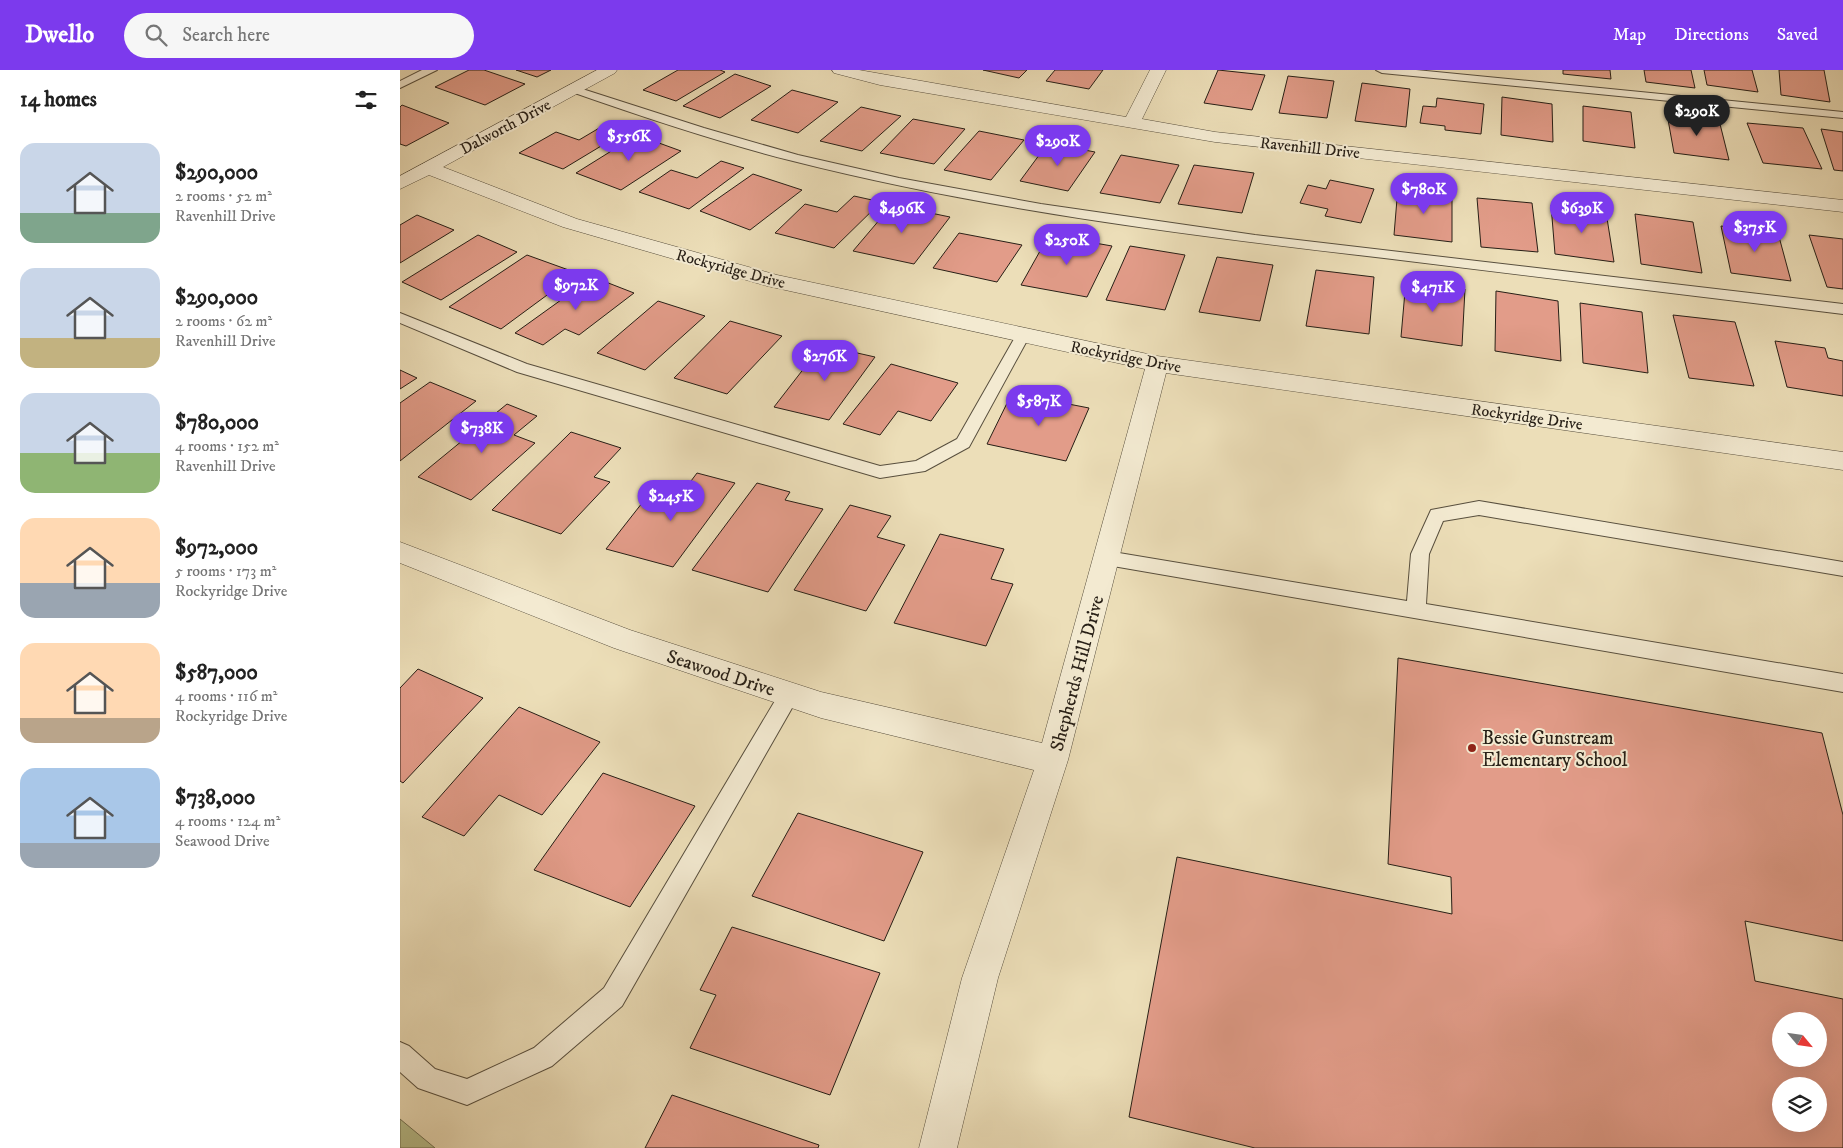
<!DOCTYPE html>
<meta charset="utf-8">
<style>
:root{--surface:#fff;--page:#f6f6f6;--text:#222;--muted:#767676;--accent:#7c3aed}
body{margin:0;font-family:"IM FELL DW Pica",serif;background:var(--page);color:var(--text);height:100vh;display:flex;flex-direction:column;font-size:19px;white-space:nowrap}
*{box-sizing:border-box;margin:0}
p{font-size:16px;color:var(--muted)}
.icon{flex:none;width:28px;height:28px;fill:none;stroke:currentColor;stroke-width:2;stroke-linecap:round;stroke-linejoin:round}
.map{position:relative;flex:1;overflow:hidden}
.side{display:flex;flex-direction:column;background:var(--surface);width:400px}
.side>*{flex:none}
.needle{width:32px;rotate:119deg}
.controls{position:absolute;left:1372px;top:942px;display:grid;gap:10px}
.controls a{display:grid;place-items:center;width:55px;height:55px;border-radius:50%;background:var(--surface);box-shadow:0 5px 20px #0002;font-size:25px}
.price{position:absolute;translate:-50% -42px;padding:0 11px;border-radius:18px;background:var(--accent);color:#fff;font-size:16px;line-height:32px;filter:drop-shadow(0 1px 2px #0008)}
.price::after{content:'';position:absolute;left:50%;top:30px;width:15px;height:11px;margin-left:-8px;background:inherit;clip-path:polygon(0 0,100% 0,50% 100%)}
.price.on{background:#222;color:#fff}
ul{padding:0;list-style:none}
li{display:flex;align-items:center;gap:15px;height:125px;padding:0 20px}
li span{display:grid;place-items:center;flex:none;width:140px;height:100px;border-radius:15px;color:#555}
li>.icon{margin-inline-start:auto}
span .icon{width:60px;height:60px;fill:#fffc;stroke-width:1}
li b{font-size:21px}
h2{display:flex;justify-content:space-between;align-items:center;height:60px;padding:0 20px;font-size:21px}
header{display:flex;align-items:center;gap:30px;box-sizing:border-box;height:70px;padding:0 25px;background:var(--accent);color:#fff}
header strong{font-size:24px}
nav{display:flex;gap:28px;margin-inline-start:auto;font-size:18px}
.search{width:350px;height:45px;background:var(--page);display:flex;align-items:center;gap:12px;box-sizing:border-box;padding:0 18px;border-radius:28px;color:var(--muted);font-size:19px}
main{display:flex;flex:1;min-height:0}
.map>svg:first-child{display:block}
.green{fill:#b9c18e;stroke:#707052}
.building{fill:#e29c89;stroke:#271f16;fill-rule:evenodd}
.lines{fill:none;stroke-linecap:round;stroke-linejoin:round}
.service-casing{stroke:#584f3e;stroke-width:2}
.minor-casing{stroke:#584f3e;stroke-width:1}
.service{fill:#f3ead1;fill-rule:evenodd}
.minor{fill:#f3ead1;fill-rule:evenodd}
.poi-dot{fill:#8f2418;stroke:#f3ead1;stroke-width:2}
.labels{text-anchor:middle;stroke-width:4;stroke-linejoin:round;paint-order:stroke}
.far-street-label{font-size:16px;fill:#271f16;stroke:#f3ead1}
.street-label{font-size:19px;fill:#271f16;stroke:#f3ead1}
.poi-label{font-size:19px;fill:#271f16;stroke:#f3ead1;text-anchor:start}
</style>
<header>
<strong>Dwello</strong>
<div class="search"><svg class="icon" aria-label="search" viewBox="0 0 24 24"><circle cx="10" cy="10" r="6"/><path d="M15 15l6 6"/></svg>Search here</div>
<nav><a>Map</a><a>Directions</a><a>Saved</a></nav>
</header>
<main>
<section class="side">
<h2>14 homes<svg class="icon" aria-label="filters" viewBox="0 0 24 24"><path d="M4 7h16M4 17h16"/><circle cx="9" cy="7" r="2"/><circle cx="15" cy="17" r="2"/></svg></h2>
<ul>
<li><span style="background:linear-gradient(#c9d6e8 70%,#7fa58c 0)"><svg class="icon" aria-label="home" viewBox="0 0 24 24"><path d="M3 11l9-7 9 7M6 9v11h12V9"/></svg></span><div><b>$290,000</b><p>2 rooms · 52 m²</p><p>Ravenhill Drive</p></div></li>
<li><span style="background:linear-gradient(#c9d6e8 70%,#c2b280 0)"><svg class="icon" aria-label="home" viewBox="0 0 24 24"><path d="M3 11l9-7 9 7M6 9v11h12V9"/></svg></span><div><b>$290,000</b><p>2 rooms · 62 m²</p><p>Ravenhill Drive</p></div></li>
<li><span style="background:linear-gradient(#c9d6e8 60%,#8fb573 0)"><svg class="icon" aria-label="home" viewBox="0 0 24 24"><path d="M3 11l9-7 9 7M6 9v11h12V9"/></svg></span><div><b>$780,000</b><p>4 rooms · 152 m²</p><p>Ravenhill Drive</p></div></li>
<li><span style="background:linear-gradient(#ffd9b3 65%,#9aa5b1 0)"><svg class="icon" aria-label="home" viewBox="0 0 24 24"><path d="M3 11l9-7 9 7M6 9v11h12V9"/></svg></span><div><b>$972,000</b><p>5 rooms · 173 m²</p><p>Rockyridge Drive</p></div></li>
<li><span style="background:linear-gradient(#ffd9b3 75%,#b9a48a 0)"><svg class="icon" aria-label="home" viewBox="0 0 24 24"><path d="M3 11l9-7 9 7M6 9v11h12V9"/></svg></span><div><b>$587,000</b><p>4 rooms · 116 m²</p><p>Rockyridge Drive</p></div></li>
<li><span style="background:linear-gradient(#a9c7e8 75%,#9aa5b1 0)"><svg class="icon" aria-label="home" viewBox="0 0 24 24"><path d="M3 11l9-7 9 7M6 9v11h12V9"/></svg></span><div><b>$738,000</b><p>4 rooms · 124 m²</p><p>Seawood Drive</p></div></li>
</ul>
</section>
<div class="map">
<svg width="1443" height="1078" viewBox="0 0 1443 1078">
<rect width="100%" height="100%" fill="#ecdeb8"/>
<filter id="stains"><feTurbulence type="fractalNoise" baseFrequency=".004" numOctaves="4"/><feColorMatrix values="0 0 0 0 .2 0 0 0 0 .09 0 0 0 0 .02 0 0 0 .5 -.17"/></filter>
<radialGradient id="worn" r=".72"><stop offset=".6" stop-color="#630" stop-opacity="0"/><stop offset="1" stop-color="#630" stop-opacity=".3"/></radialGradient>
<path class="green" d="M0,1049L35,1078H0Z"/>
<g class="building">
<path d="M69,0H84L125,14L85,35L35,17Z"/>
<path d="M116,0H151L137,7Z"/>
<path d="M278,0H320L325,2L276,31L243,20Z"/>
<path d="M583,0H627L619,8Z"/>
<path d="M655,0H703L689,19L646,11Z"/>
<path d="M818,0L865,5L852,40L804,33Z"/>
<path d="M1163,0H1210L1211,9L1163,4Z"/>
<path d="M1244,0H1291L1295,18L1246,12Z"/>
<path d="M1304,0H1352L1358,22L1307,15Z"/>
<path d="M1379,0H1424L1430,32L1381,25Z"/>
<path d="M335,4L371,16L320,48L283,36Z"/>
<path d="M888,6L934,11L927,48L879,43Z"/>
<path d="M962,13L1010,19L1006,57L955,51Z"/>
<path d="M392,20L438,32L398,63L351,50Z"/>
<path d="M1102,27L1152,34L1153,72L1101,65Z"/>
<path d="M1037,28L1084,34L1081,64L1045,60V56L1020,53L1023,36L1036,37Z"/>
<path d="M2,35L49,53L6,76L0,74V37Z"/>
<path d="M1183,36L1231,42L1235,78L1183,71Z"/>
<path d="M461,37L501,46L462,81L420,71Z"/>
<path d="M1267,44L1319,50L1329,90L1274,83Z"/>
<path d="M513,49L565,59L534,94L480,83Z"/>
<path d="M1347,53L1403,58L1422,99L1363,93Z"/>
<path d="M206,54L226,61L163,99L119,83L156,62L179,70Z"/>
<path d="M1421,59L1443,62V101L1434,100Z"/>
<path d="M579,61L624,70L591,110L544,100Z"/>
<path d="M237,65L281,81L221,120L176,103Z"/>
<path d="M648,73L695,82L668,121L620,111Z"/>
<path d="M721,85L779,95L760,133L700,123Z"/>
<path d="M321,91L344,98L289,139L239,122L271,100L297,108Z"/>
<path d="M794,95L854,103L842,143L778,134Z"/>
<path d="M353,104L402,120L350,160L300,141Z"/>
<path d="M930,110L974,119L961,153L925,146L928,139L900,133L908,115L926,119Z"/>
<path d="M998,117L1052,123V172L994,165Z"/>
<path d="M454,126L481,132L434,178L375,163L405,134L437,142Z"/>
<path d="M1077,128L1132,133L1138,182L1081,177Z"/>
<path d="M492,135L550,147L514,194L453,181Z"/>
<path d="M1151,135L1206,142L1214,192L1155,184Z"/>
<path d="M1235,144L1293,152L1302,203L1241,194Z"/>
<path d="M17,145L54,160L0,193V155Z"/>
<path d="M1321,156L1378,163L1391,211L1331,203Z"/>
<path d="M559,163L622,175L597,212L533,198Z"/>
<path d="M78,165L117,182L41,230L2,212Z"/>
<path d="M649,165L712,176L687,227L621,215Z"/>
<path d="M1409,165L1443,169V219L1427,217Z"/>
<path d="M730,176L785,185L765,240L706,230Z"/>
<path d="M127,185L177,203L101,259L49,237Z"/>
<path d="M817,187L873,195L860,251L799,242Z"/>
<path d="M916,200L974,207L969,264L906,256Z"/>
<path d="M193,207L234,223L179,265L165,259L143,275L115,263Z"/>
<path d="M1006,210L1065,219L1062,276L1001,267Z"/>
<path d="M1096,221L1158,231L1161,291L1095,281Z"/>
<path d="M258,231L305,246L245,300L197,283Z"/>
<path d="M1180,233L1242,242L1248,303L1183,293Z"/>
<path d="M1273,245L1335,252L1354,316L1289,308Z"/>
<path d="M330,251L382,266L327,324L274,308Z"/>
<path d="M1375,271L1425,278L1428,288L1443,291V326L1387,317Z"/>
<path d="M422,275L475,287L429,350L374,337Z"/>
<path d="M491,294L558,313L531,351L498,341L480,365L443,354Z"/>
<path d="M0,300L17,308L0,319Z"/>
<path d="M30,312L76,331L0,391V333Z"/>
<path d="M612,323L689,338L666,391L587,374Z"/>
<path d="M107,334L137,346L114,365L135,373L71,430L18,407Z"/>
<path d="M171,362L221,378L194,407L210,412L161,464L92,440Z"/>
<path d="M297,403L335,413L273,497L206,479L246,428L273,435Z"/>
<path d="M357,413L390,422L385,430L423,439L368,522L292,500Z"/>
<path d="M450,435L491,446L477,467L505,475L466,541L394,520Z"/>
<path d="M540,464L604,479L591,509L613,514L586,576L494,553Z"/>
<path d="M998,588L1422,663L1443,745V871L1345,851L1355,911L1443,929V1078H855L729,1047L777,787L1052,844L1051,807L988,794ZM1381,951H1419V989H1381ZM1381,1016H1419V1054H1381Z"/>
<path d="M18,599L83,628L3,713L0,711V618Z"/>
<path d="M119,637L200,672L142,745L99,725L64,766L22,747Z"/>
<path d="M203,703L295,736L230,837L134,800Z"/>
<path d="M398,743L523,782L484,871L352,826Z"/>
<path d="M332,857L480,903L430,1025L290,978L316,925L300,920Z"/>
<path d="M272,1025L419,1075L418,1078H245Z"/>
</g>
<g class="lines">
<g class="service-casing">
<g id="service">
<path d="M22,0H37L0,18V11Z"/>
<path d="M976,0H1016L1443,42V48L982,3Z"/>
<path d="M173,16L304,58L398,85L499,108L641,134L855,165L1443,234V244C1290,225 1137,207 984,188C786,165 587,140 393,91C317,72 243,47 169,21L167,19Z"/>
<path d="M0,243L127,294L480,396L516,391L557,369L618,262H628L630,265L569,377L525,401L480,408L117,302L0,253Z"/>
<path d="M1079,431L1443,492V506L1079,445L1043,451L1029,484L1026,534L1443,604V622L707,495L701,493L698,488L701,483L707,481L1007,531L1011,484L1031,440Z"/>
<path d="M389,616L396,619L399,625L396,631L222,936L152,996L67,1035L18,1018L0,1002V972L9,976L35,999L67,1009L134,978L204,918L382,619Z"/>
</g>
</g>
<g class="minor-casing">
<g id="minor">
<path d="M197,0H217L215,3L43,97L177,149L377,205L757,286L1443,382V400L766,303L668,690L598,908L557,1078H519L562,908L634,700L421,648L214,578L0,493V472L230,560L421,622L642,673L745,299L367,216L163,157L29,105L0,119V106Z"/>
<path d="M432,0H459L726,47L750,0H766L742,49L815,62L1443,130V142L815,72L480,15L434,3Z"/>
</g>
</g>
<use href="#service" class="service"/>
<use href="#minor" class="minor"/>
</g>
<circle class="poi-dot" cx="1072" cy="678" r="5"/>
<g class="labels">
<g class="far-street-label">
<text transform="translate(105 56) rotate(-28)" y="6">Dalworth Drive</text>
<text transform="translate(910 77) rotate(6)" y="6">Ravenhill Drive</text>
<text transform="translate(331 198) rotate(15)" y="6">Rockyridge Drive</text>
<text transform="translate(726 286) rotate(11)" y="6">Rockyridge Drive</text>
<text transform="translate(1127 346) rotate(8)" y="6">Rockyridge Drive</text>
</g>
<g class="street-label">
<text transform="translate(321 602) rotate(18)" y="7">Seawood Drive</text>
<text transform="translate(676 603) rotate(-75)" y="7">Shepherds Hill Drive</text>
</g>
<g class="poi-label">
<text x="1082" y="674">Bessie Gunstream<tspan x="1082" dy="22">Elementary School</tspan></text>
</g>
</g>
<rect width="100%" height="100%" filter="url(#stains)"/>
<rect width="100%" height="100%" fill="url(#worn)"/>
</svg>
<div class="controls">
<a><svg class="needle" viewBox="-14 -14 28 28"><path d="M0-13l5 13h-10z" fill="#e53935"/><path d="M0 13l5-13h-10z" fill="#767676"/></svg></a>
<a><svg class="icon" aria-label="layers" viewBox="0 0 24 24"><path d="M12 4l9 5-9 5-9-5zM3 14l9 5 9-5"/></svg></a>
</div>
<b class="price on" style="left:1297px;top:67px">$290K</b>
<b class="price" style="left:229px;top:92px">$556K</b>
<b class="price" style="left:658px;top:97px">$290K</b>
<b class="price" style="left:1024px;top:145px">$780K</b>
<b class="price" style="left:502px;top:164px">$496K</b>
<b class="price" style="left:1182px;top:164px">$639K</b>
<b class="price" style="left:1355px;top:183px">$375K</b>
<b class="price" style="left:667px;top:196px">$250K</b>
<b class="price" style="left:176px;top:241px">$972K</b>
<b class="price" style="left:1033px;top:243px">$471K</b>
<b class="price" style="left:425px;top:312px">$276K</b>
<b class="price" style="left:639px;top:357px">$587K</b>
<b class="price" style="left:82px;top:384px">$738K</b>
<b class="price" style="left:271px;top:452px">$245K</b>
</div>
</main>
